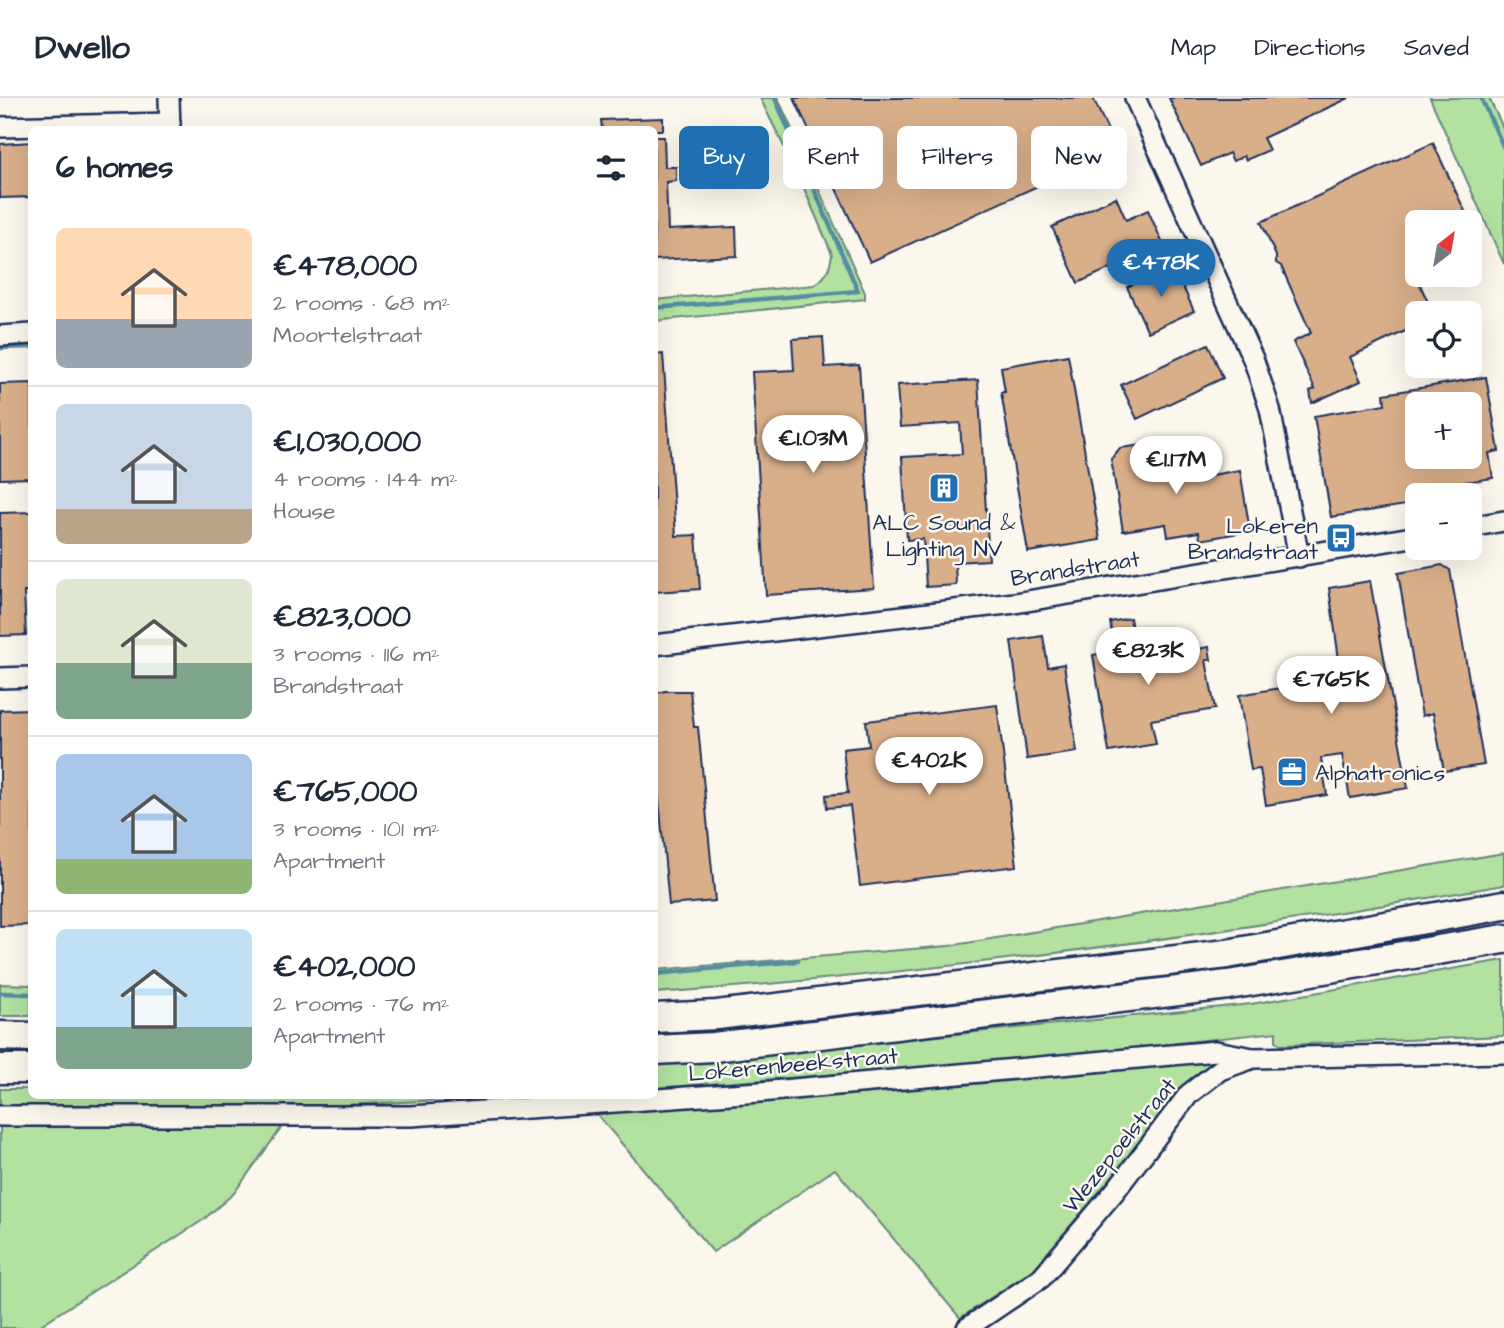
<!DOCTYPE html>
<meta charset="utf-8">
<style>
:root{--surface:#fff;--page:#f6f6f7;--text:#1f2937;--muted:#747a83;--line:#e0e1e3;--accent:#1f6fb2}
body{margin:0;font-family:"Architects Daughter",sans-serif;background:var(--page);color:var(--text);height:100vh;display:flex;flex-direction:column;font-size:26px;white-space:nowrap}
*{box-sizing:border-box;margin:0}
p{font-size:23px;color:var(--muted)}
.icon{flex:none;width:38px;height:38px;fill:none;stroke:currentColor;stroke-width:2;stroke-linecap:round;stroke-linejoin:round}
.map{position:relative;flex:1;overflow:hidden}
.details{position:absolute;left:28px;top:28px;width:630px;height:973px;display:flex;flex-direction:column;background:var(--surface);border-radius:10px;box-shadow:0 7px 28px #0002}
.details>*{flex:none}
.hud{position:absolute;left:679px;top:28px;width:665px;height:63px;display:flex;gap:14px}
.needle{width:46px;rotate:31deg}
.controls{position:absolute;left:1405px;top:112px;display:grid;gap:14px}
.controls a{display:grid;place-items:center;width:77px;height:77px;border-radius:10px;background:var(--surface);box-shadow:0 7px 28px #0002;font-size:35px}
.price{position:absolute;translate:-50% -60px;padding:0 16px;border-radius:24px;background:#fff;color:#222;font-size:23px;line-height:46px;filter:drop-shadow(0 2px 4px #0008)}
.price::after{content:'';position:absolute;left:50%;top:42px;width:21px;height:16px;margin-left:-10px;background:inherit;clip-path:polygon(0 0,100% 0,50% 100%)}
.price.selected{background:var(--accent);color:#fff}
ul{padding:0;list-style:none}
li{display:flex;align-items:center;gap:21px;height:175px;padding:0 28px}
li+li{border-top:2px solid var(--line)}
li span{display:grid;place-items:center;flex:none;width:196px;height:140px;border-radius:10px;color:#555}
li>.icon{margin-inline-start:auto}
span .icon{width:84px;height:84px;fill:#fffc;stroke-width:1}
li b{font-size:30px}
h2{display:flex;justify-content:space-between;align-items:center;height:84px;padding:0 28px;font-size:30px}
.chip{padding:0 24px;border-radius:10px;background:var(--surface);box-shadow:0 7px 28px #0002;font-size:24px;line-height:63px}
.chip.selected{background:var(--accent);color:#fff}
header{display:flex;align-items:center;gap:42px;box-sizing:border-box;height:98px;padding:0 35px;background:var(--surface);border-bottom:2px solid var(--line)}
header strong{font-size:33px}
nav{display:flex;gap:38px;margin-inline-start:auto;font-size:24px}
.map>svg:first-child{display:block}
.green{fill:#b3e1a0;stroke:#67887f;stroke-width:2}
.lines{fill:none;stroke-linecap:round;stroke-linejoin:round}
.stream{stroke:#548da2;stroke-width:4.5}
.building{fill:#d9af8a;stroke:#1b2f5e;stroke-width:2;fill-rule:evenodd}
.minor-casing{stroke:#1b2f5e;stroke-width:24}
.highway-casing{stroke:#1b2f5e;stroke-width:33}
.minor{stroke:#fbf7ec;stroke-width:19}
.highway{stroke:#fbf7ec;stroke-width:28}
.labels{text-anchor:middle;stroke-width:5;stroke-linejoin:round;paint-order:stroke}
.poi-label{font-size:23px;fill:#1b2f5e;stroke:#fbf7ec}
.street-label{font-size:23px;fill:#1b2f5e;stroke:#fbf7ec}
</style>
<header>
<strong>Dwello</strong>
<nav><a>Map</a><a>Directions</a><a>Saved</a></nav>
</header>
<div class="map">
<svg width="1504" height="1230" viewBox="0 0 1504 1230">
<rect width="100%" height="100%" fill="#fbf7ec"/>
<filter id="ink" filterUnits="userSpaceOnUse"><feTurbulence type="fractalNoise" baseFrequency=".0143" numOctaves="2"/><feDisplacementMap in="SourceGraphic" scale="14" xChannelSelector="R" yChannelSelector="G"/><feConvolveMatrix kernelMatrix="1 2 1 2 8 2 1 2 1" color-interpolation-filters="sRGB"/></filter>
<g filter="url(#ink)">
<g class="green">
<path d="M760,0H778L865,195V201L655,223V202L814,187C826,180 830,171 832,156L800,81Z"/>
<path d="M1430,0H1489L1504,32V166Z"/>
<path d="M1504,755V787C1223,836 939,875 655,895V872L949,848Z"/>
<path d="M1504,862V938L1281,947L1276,943V934L1026,962L655,990V967L1251,906Z"/>
<path d="M0,886L31,887V918H0Z"/>
<path d="M1213,959V966L1178,992L1137,1049L1032,1173L960,1220L835,1071L713,1154L596,1015Z"/>
<path d="M0,991H31L32,998H520L287,1010L0,1008Z"/>
<path d="M0,1024L285,1025L234,1095L203,1122L36,1230H0Z"/>
</g>
<g class="lines">
<g class="stream">
<path d="M1481,0L1504,50"/>
<path d="M654,210L858,193L775,0"/>
<path d="M0,250L32,249"/>
<path d="M654,876L798,863"/>
<path d="M0,895L32,896"/>
</g>
</g>
<g class="building">
<path d="M794,0H1093L1117,52L870,164Z"/>
<path d="M1169,0H1349L1263,40L1269,52L1246,62L1244,58L1233,63L1229,55L1201,68Z"/>
<path d="M663,20V32H602L601,22Z"/>
<path d="M654,39H664L665,69H676V83L666,84L668,132L736,129L737,158L654,162Z"/>
<path d="M32,44V99L0,100V46Z"/>
<path d="M1433,45L1470,124H1418V161L1410,165L1433,215H1418V227L1350,259L1361,283L1312,305L1310,293L1315,291L1293,244L1311,235L1281,168L1276,165V158L1261,124Z"/>
<path d="M1116,99L1126,122L1148,112L1163,146L1078,185L1052,129Z"/>
<path d="M1173,167L1194,213L1148,234L1127,189Z"/>
<path d="M823,239L825,269L859,267L874,490L766,497L752,274L794,272L792,241Z"/>
<path d="M1208,246L1223,280L1137,321L1121,287Z"/>
<path d="M663,256L676,438L696,437L700,491L654,494V257Z"/>
<path d="M1068,257L1100,442L1028,454L1001,294H1005L1001,269Z"/>
<path d="M1486,279L1499,353L1489,355L1493,380L1452,386L1454,397H1418V405L1331,419L1314,318L1385,306L1384,296ZM1418,306H1470V359H1418Z"/>
<path d="M978,282L989,462L955,464L956,487L926,489L923,441L907,442L902,359L962,356L960,325L900,329L897,287Z"/>
<path d="M32,285V380L0,381V286Z"/>
<path d="M1167,344L1173,384L1240,372L1250,433L1200,442L1199,434L1168,439L1166,426L1123,433L1111,361L1120,350Z"/>
<path d="M32,414V494H24L26,537L0,538V415Z"/>
<path d="M1442,467L1450,472L1484,667L1444,673L1433,615L1422,618L1398,475Z"/>
<path d="M1370,483L1408,690L1350,700L1342,657L1321,660L1327,697L1266,707L1260,671L1251,672L1239,597L1316,584L1330,585L1329,578L1341,576L1329,490Z"/>
<path d="M1130,520L1135,550L1168,544L1170,556L1209,549L1211,562H1206L1215,611L1151,622L1156,646L1109,654L1093,557L1115,553L1110,524Z"/>
<path d="M1043,538L1048,569L1064,566L1077,654L1027,661L1011,543Z"/>
<path d="M665,593H690L694,629H698L715,803L669,807L654,649V596Z"/>
<path d="M997,607L1017,768L860,788L850,708L827,710L826,697L848,695L843,651L869,648L866,623Z"/>
<path d="M32,611V827L0,828V612Z"/>
</g>
<g class="lines">
<g class="minor-casing">
<g id="minor">
<path d="M169,0L170,32"/>
<path d="M1135,0L1254,263L1270,311L1299,459"/>
<path d="M0,29L170,25"/>
<path d="M0,238L32,236"/>
<path d="M1470,429L1504,423"/>
<path d="M654,547L1015,505L1418,438"/>
<path d="M0,580L32,579"/>
<path d="M0,1018H411L760,994L1216,953L1253,960"/>
<path d="M967,1230L1041,1180L1115,1093L1189,996L1220,972L1253,960L1504,955"/>
</g>
</g>
<g class="highway-casing">
<g id="highway">
<path d="M654,920L717,917L1227,856L1504,807"/>
<path d="M0,938L32,939"/>
<path d="M654,952L714,949L1228,887L1504,841"/>
<path d="M0,971H32"/>
</g>
</g>
<use href="#minor" class="minor"/>
<use href="#highway" class="highway"/>
</g>
</g>
<defs>
<g id="building-square" transform="scale(1.575)"><rect x="-9" y="-9" width="18" height="18" rx="4" fill="#1f6fb2" stroke="#fbf7ec"/><path d="M-4-6H4V6H1V3H-1V6H-4ZM-2.5-4.3h1.7v1.8h-1.7ZM.8-4.3h1.7v1.8H.8ZM-2.5-1h1.7V.8h-1.7ZM.8-1h1.7V.8H.8Z" fill="#fff"/></g>
<g id="bus-square" transform="scale(1.575)"><rect x="-9" y="-9" width="18" height="18" rx="4" fill="#1f6fb2" stroke="#fbf7ec"/><path d="M-5-6H5V4H4V6H2V4H-2V6H-4V4H-5ZM-3.5-4V0h7V-4ZM-3.5 1.2v1.5H-2V1.2ZM2 1.2v1.5H3.5V1.2Z" fill="#fff"/></g>
<g id="office-square" transform="scale(1.575)"><rect x="-9" y="-9" width="18" height="18" rx="4" fill="#1f6fb2" stroke="#fbf7ec"/><path d="M-6-3h4V-5.5h4V-3h4V5H-6ZM-1-4.5V-3h2v-1.5ZM-6 0V1H6V0Z" fill="#fff"/></g>
</defs>
<g fill-rule="evenodd">
<use href="#building-square" x="944" y="390"/>
<use href="#bus-square" x="1341" y="440"/>
<use href="#office-square" x="1292" y="674"/>
</g>
<g class="labels">
<g class="poi-label">
<text x="944" y="432">ALC Sound &amp;<tspan x="944" dy="26">Lighting NV</tspan></text>
<text x="1318" y="435" text-anchor="end">Lokeren<tspan x="1318" dy="26">Brandstraat</tspan></text>
<text x="1315" y="682" text-anchor="start">Alphatronics</text>
</g>
<g class="street-label">
<text transform="translate(1075 470) rotate(-9)" y="8">Brandstraat</text>
<text transform="translate(793 966) rotate(-5)" y="8">Lokerenbeekstraat</text>
<text transform="translate(1119 1047) rotate(-51)" y="8">Wezepoelstraat</text>
</g>
</g>
</svg>
<div class="controls">
<a><svg class="needle" viewBox="-14 -14 28 28"><path d="M0-13l5 13h-10z" fill="#e53935"/><path d="M0 13l5-13h-10z" fill="#747a83"/></svg></a>
<a><svg class="icon" aria-label="locate" viewBox="0 0 24 24"><circle cx="12" cy="12" r="6"/><path d="M12 2v4M12 18v4M2 12h4M18 12h4"/></svg></a>
<a>+</a>
<a>−</a>
</div>
<b class="price selected" style="left:1161px;top:201px">€478K</b>
<b class="price" style="left:813px;top:377px">€1.03M</b>
<b class="price" style="left:1176px;top:398px">€1.17M</b>
<b class="price" style="left:1148px;top:589px">€823K</b>
<b class="price" style="left:1331px;top:618px">€765K</b>
<b class="price" style="left:929px;top:699px">€402K</b>
<div class="hud">
<a class="chip selected">Buy</a>
<a class="chip">Rent</a>
<a class="chip">Filters</a>
<a class="chip">New</a>
</div>
<section class="details">
<h2>6 homes<svg class="icon" aria-label="filters" viewBox="0 0 24 24"><path d="M4 7h16M4 17h16"/><circle cx="9" cy="7" r="2"/><circle cx="15" cy="17" r="2"/></svg></h2>
<ul>
<li><span style="background:linear-gradient(#ffd9b3 65%,#9aa5b1 0)"><svg class="icon" aria-label="home" viewBox="0 0 24 24"><path d="M3 11l9-7 9 7M6 9v11h12V9"/></svg></span><div><b>€478,000</b><p>2 rooms · 68 m²</p><p>Moortelstraat</p></div></li>
<li><span style="background:linear-gradient(#c9d6e8 75%,#b9a48a 0)"><svg class="icon" aria-label="home" viewBox="0 0 24 24"><path d="M3 11l9-7 9 7M6 9v11h12V9"/></svg></span><div><b>€1,030,000</b><p>4 rooms · 144 m²</p><p>House</p></div></li>
<li><span style="background:linear-gradient(#dfe7d0 60%,#7fa58c 0)"><svg class="icon" aria-label="home" viewBox="0 0 24 24"><path d="M3 11l9-7 9 7M6 9v11h12V9"/></svg></span><div><b>€823,000</b><p>3 rooms · 116 m²</p><p>Brandstraat</p></div></li>
<li><span style="background:linear-gradient(#a9c7e8 75%,#8fb573 0)"><svg class="icon" aria-label="home" viewBox="0 0 24 24"><path d="M3 11l9-7 9 7M6 9v11h12V9"/></svg></span><div><b>€765,000</b><p>3 rooms · 101 m²</p><p>Apartment</p></div></li>
<li><span style="background:linear-gradient(#bfe0f5 70%,#7fa58c 0)"><svg class="icon" aria-label="home" viewBox="0 0 24 24"><path d="M3 11l9-7 9 7M6 9v11h12V9"/></svg></span><div><b>€402,000</b><p>2 rooms · 76 m²</p><p>Apartment</p></div></li>
</ul>
</section>
</div>
